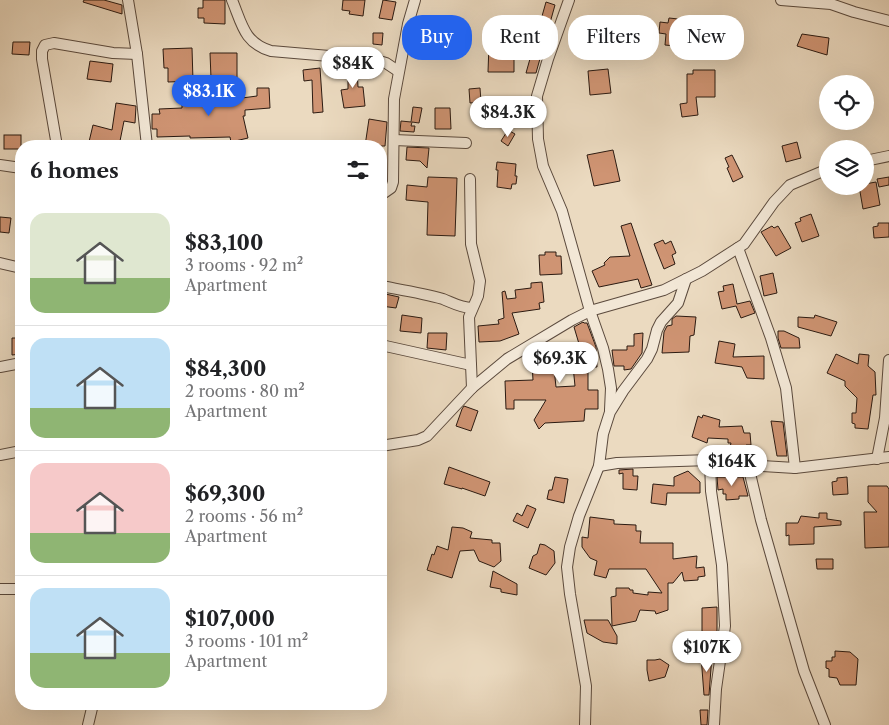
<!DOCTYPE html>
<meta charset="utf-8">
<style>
:root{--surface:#fff;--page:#f2f2f2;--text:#202124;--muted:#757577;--line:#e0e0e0;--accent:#2563eb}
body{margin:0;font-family:"Libre Caslon Text",serif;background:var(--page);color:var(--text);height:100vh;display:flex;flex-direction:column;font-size:19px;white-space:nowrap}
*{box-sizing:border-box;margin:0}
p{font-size:16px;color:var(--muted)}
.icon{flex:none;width:28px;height:28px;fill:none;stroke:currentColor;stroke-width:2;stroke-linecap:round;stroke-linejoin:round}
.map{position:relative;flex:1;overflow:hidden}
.side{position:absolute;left:15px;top:140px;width:372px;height:570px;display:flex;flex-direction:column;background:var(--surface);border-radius:20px;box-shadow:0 5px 20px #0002}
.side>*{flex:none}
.banner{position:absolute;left:402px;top:15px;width:411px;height:45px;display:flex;gap:10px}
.controls{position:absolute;left:819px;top:75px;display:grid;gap:10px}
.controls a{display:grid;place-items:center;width:55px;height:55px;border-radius:50%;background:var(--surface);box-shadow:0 5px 20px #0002;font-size:25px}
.price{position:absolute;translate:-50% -42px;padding:0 11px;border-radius:18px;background:#fff;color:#222;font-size:16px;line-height:32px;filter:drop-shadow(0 1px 2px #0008)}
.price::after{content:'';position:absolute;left:50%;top:30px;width:15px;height:11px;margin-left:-8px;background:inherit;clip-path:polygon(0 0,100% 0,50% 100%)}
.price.selected{background:var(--accent);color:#fff}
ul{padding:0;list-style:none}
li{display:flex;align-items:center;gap:15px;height:125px;padding:0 15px}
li+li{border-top:1px solid var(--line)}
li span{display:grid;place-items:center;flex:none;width:140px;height:100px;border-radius:15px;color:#555}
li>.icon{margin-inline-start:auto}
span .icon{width:60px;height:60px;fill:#fffc;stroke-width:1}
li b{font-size:21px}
h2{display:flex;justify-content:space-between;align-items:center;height:60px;padding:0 15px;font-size:21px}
.tag{padding:0 18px;border-radius:20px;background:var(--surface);box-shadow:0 5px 20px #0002;font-size:18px;line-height:45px}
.tag.selected{background:var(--accent);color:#fff}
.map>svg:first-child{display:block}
.building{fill:#cf9473;stroke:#2b1a11;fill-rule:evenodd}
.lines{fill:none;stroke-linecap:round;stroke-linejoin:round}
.street-casing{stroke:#5b4a3d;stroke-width:12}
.street{stroke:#f2e7d6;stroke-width:10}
</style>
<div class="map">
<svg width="889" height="725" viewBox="0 0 889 725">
<rect width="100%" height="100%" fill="#ebdac0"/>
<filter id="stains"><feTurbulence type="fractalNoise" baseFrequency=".004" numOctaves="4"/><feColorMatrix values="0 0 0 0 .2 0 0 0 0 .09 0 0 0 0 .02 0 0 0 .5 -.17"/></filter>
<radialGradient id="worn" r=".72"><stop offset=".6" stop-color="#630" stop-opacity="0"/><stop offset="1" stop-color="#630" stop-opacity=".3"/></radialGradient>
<g class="building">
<path d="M84,0H104L122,5V14L83,2Z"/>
<path d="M203,0H225V24L204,23V18H198V8H203Z"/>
<path d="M343,0H365L363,16L349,14L350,11L342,10Z"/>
<path d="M383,0L396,2L392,20L379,18Z"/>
<path d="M546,2L555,5L536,73H526Z"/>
<path d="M669,18L688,20L685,47L665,45L666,34L659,33L660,22L668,23Z"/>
<path d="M373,33H383L382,45L373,44Z"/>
<path d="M802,34L829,38L827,55L797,46Z"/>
<path d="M13,42H30L29,55L12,54Z"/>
<path d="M489,44H514V72H488Z"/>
<path d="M192,48L193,81L168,82V68H164L163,49Z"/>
<path d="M210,53H237V78H211Z"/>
<path d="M90,61L113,64L111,82L87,79Z"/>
<path d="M343,64L362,66V69H357L358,87H363L365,106L344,108L341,90L348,89V73H344Z"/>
<path d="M320,68L323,112L313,113L312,80L304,81L303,70Z"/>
<path d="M608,69L611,93L590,95L588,71Z"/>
<path d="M693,70H715V97H696L698,115L682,117L680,104L687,103V74H693Z"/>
<path d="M257,88H269L270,108L245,110V116H243L248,138L231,142L230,137L190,138V136L157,137V129H152V114H160L159,109L182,108V98H187L186,93L211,92L212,102L257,96Z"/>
<path d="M480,88L481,102L470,103L469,89Z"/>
<path d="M116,103L136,106L135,123L124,121L119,146H88L93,125L112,130Z"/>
<path d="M517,104L530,107V124L513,121Z"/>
<path d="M413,107L422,108L419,123L412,122L411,126H415L414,132L400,131L401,121L411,122Z"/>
<path d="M435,108H450L451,129H435Z"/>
<path d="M369,119L387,122L385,146H365Z"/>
<path d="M508,130L515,134L508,146L501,141Z"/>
<rect x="4" y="135" width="17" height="14"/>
<path d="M797,142L801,158L786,162L782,146Z"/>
<path d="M407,147L429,148L427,168L420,161L406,160Z"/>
<path d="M613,150L620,181L594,186L587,155Z"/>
<path d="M732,155L743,177L733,182L727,168L729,167L725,158Z"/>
<path d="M497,162L516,164L515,176H517L516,184H512L511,189L497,187L498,170H496Z"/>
<path d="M428,177L457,178L455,236L427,235L428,202L406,200L407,185L427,187Z"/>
<path d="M889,177V185L879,187L877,179Z"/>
<path d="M876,182L880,205L863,209L859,186H865V184Z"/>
<path d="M811,214L819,236L802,242L795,223L801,221L800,218Z"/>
<path d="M0,217L11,218L9,233L0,232Z"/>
<path d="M631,223L652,285L641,288L638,279L599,287L592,271L605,265L604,263L610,257L630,256L621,226Z"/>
<path d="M878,223H889V237L874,238L873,227L878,226Z"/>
<path d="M772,226L774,228L778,226L791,248L776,256L761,232Z"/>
<path d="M663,240L665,244L671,241L676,253L672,255L675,264L664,269L654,244Z"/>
<path d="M545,252H556V256H561L562,274L540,275L539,255H545Z"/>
<path d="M773,273L777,293L764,296L760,276Z"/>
<path d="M542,282L544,302L539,303L540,309L512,313L519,334L500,341L479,342L478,326L499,324L498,320L504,318L502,292L505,291L507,299L516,298L515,290L531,288V283Z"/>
<path d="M733,284L737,304L750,301L755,313L741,318L736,306L722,309L718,292L724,291L723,286Z"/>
<path d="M381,293L399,297L396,308L381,306Z"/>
<path d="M402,315L422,318L421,333L400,331Z"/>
<path d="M815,315L837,322L831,336L798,327V317L814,318Z"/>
<path d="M676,316L696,317L694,335L690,336L689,352L662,353L664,332L667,326L672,325V319Z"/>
<path d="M583,322L584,323H587L596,347L597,367H588V390H598V409H585L584,421L545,423L539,429L534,420L546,400H514V409H506L505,381L533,380L532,363L539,362V358L582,354L574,327ZM573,366L575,386L556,387L554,368Z"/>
<path d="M778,331H784L799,338L800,348H781L778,338Z"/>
<path d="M428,333H447L446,350L427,348Z"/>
<path d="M643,333L642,353L631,369L624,370V366H614L612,350H627V346H634V334Z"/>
<path d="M12,338H21V354L12,355Z"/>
<path d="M719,341L735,344L733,357L764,356V379L747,378L742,367L715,363Z"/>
<path d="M836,354L858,364L859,354L869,355L868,366L875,372L876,395H873L868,429L855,428V424L852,423V413H856L857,398L845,386V381L827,373Z"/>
<path d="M464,406L478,411L471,431L456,426L462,409Z"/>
<path d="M703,415L720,420L719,427L742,426L744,433H750L751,445H746L747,450H736V446L730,447L731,443H728V439L708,438L707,443L692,437L698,416L702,418Z"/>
<path d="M771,421L783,422L787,456H777Z"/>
<path d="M449,467L490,482L485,496L462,488V489L444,484Z"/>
<path d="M633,469V476H638L637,490L623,489V473L619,474V470Z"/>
<path d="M688,471L700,482V493H667L666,505L651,503L653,484L674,486V477Z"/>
<path d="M555,477L568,479L564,503L547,499L549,490H552Z"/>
<path d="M717,477H743L748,496H739V499L726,500V494H723V489L718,490Z"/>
<path d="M847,477L848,494L833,495L832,482L837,481V478Z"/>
<path d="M868,486H887L889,489V547L865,548L864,512H877L868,502Z"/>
<path d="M527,505L536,509L528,528L513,521L517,513L522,516Z"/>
<path d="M819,513H827V519L841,521V525L814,527V544L789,545V535L786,536V523H798L801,516L819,518Z"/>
<path d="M590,517L614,520V524L636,525V531H641L640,543H673V559L697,556L696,568L704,567L705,576L698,577V580L684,581L682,572L673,583H668V610L656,614L655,611L640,610L636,621L612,626L611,597L616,596V588H629L630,590H633V593L648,595V592L662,593L646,569H609L606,578L594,575L597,561L590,558L582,547V537L588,538Z"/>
<path d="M452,527L463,528L472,532L470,538L492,540V543H500L501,561L494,567L479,561L474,550L460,551L452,578L427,570L432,554L434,555L437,546L448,550Z"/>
<path d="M540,544L545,545L554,551L555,563L546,575L529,568L533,556L537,554Z"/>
<path d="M816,559H833V569H817Z"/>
<path d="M493,571L517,584V595L501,592V589L490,587Z"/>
<path d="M717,607V632H702V608Z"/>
<path d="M584,620H608L617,636V644L603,642L587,633Z"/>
<path d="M682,639H696V649H683Z"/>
<path d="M835,651L850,652L858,659L856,685H840L837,678L829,677V669L826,668V661H832V657H835Z"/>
<path d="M712,655L709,695H704L701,656Z"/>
<path d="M660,659L669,665L665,677L649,681L647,670V660H655Z"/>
<path d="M700,710H708L707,725H701Z"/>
</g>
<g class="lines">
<g class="street-casing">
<g id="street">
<path d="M128,0L137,54L147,146"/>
<path d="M232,0C242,24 244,43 271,51L376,60L386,63L398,71"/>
<path d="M569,0L548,59L537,96L538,139L543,166L562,211L590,311L603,348L608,369L611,388L610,410"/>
<path d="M781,0L831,4L854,12L889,21"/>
<path d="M394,140L466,143"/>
<path d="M57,146L42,59V51L45,45L54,43L113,53L137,54"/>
<path d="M865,161L889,156"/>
<path d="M0,165L21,168"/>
<path d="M470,179L471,244L480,281L478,296L469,317L472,388"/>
<path d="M381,195L391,188L393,182L394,99L408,24L415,0"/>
<path d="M738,248L771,338L786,388L795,468"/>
<path d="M0,263L21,268"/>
<path d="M381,286C402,290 422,293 443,299C453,303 461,308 472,308"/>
<path d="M381,345L471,365"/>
<path d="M0,367L21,363"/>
<path d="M381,446L418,440L427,436L472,388L507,359L572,320L590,311L664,290L702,271L744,244L774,202L790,185L828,169"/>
<path d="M0,455L21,451"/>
<path d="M877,459L885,418L889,360"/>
<path d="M710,460L711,491L722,565L725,626L716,689L714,725"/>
<path d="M748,465L761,520L804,671L825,725"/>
<path d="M599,466L617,463L710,460L748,465L795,468L889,457"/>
<path d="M0,589H21"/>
<path d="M88,725L93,704"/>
<path d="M585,725L586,686L570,594L567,567L570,547L579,516L599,466L603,434L610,412L623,391L647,359L652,349L657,330L661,322L678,303L686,279"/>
</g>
</g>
<use href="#street" class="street"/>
</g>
<rect width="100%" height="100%" filter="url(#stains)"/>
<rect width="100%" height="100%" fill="url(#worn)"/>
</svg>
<div class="controls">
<a><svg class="icon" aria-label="locate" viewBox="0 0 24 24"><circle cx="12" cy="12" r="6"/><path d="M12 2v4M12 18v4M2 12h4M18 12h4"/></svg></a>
<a><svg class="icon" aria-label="layers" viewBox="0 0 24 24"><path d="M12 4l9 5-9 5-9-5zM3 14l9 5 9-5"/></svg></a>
</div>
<b class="price" style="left:353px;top:89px">$84K</b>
<b class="price selected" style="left:209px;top:117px">$83.1K</b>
<b class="price" style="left:508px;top:138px">$84.3K</b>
<b class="price" style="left:560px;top:384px">$69.3K</b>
<b class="price" style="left:732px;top:487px">$164K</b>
<b class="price" style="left:707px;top:673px">$107K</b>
<div class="banner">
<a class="tag selected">Buy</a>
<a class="tag">Rent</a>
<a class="tag">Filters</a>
<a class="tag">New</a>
</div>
<section class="side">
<h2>6 homes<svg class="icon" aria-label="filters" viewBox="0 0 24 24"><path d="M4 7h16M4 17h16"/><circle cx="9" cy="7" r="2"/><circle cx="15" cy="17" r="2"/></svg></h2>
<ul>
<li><span style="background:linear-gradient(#dfe7d0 65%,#8fb573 0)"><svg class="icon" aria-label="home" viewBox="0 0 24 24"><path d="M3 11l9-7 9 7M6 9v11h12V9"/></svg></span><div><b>$83,100</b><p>3 rooms · 92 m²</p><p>Apartment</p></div></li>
<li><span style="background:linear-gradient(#bfe0f5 70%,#8fb573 0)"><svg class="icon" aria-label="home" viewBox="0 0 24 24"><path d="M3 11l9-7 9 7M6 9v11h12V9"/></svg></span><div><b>$84,300</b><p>2 rooms · 80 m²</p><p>Apartment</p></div></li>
<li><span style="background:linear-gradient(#f6c9c9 70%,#8fb573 0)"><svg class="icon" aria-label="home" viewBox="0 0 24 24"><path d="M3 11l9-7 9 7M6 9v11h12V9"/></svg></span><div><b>$69,300</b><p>2 rooms · 56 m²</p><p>Apartment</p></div></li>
<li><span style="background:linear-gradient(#bfe0f5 65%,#8fb573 0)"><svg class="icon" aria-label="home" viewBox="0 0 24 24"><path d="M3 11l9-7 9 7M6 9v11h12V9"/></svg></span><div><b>$107,000</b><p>3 rooms · 101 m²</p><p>Apartment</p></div></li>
</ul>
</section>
</div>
